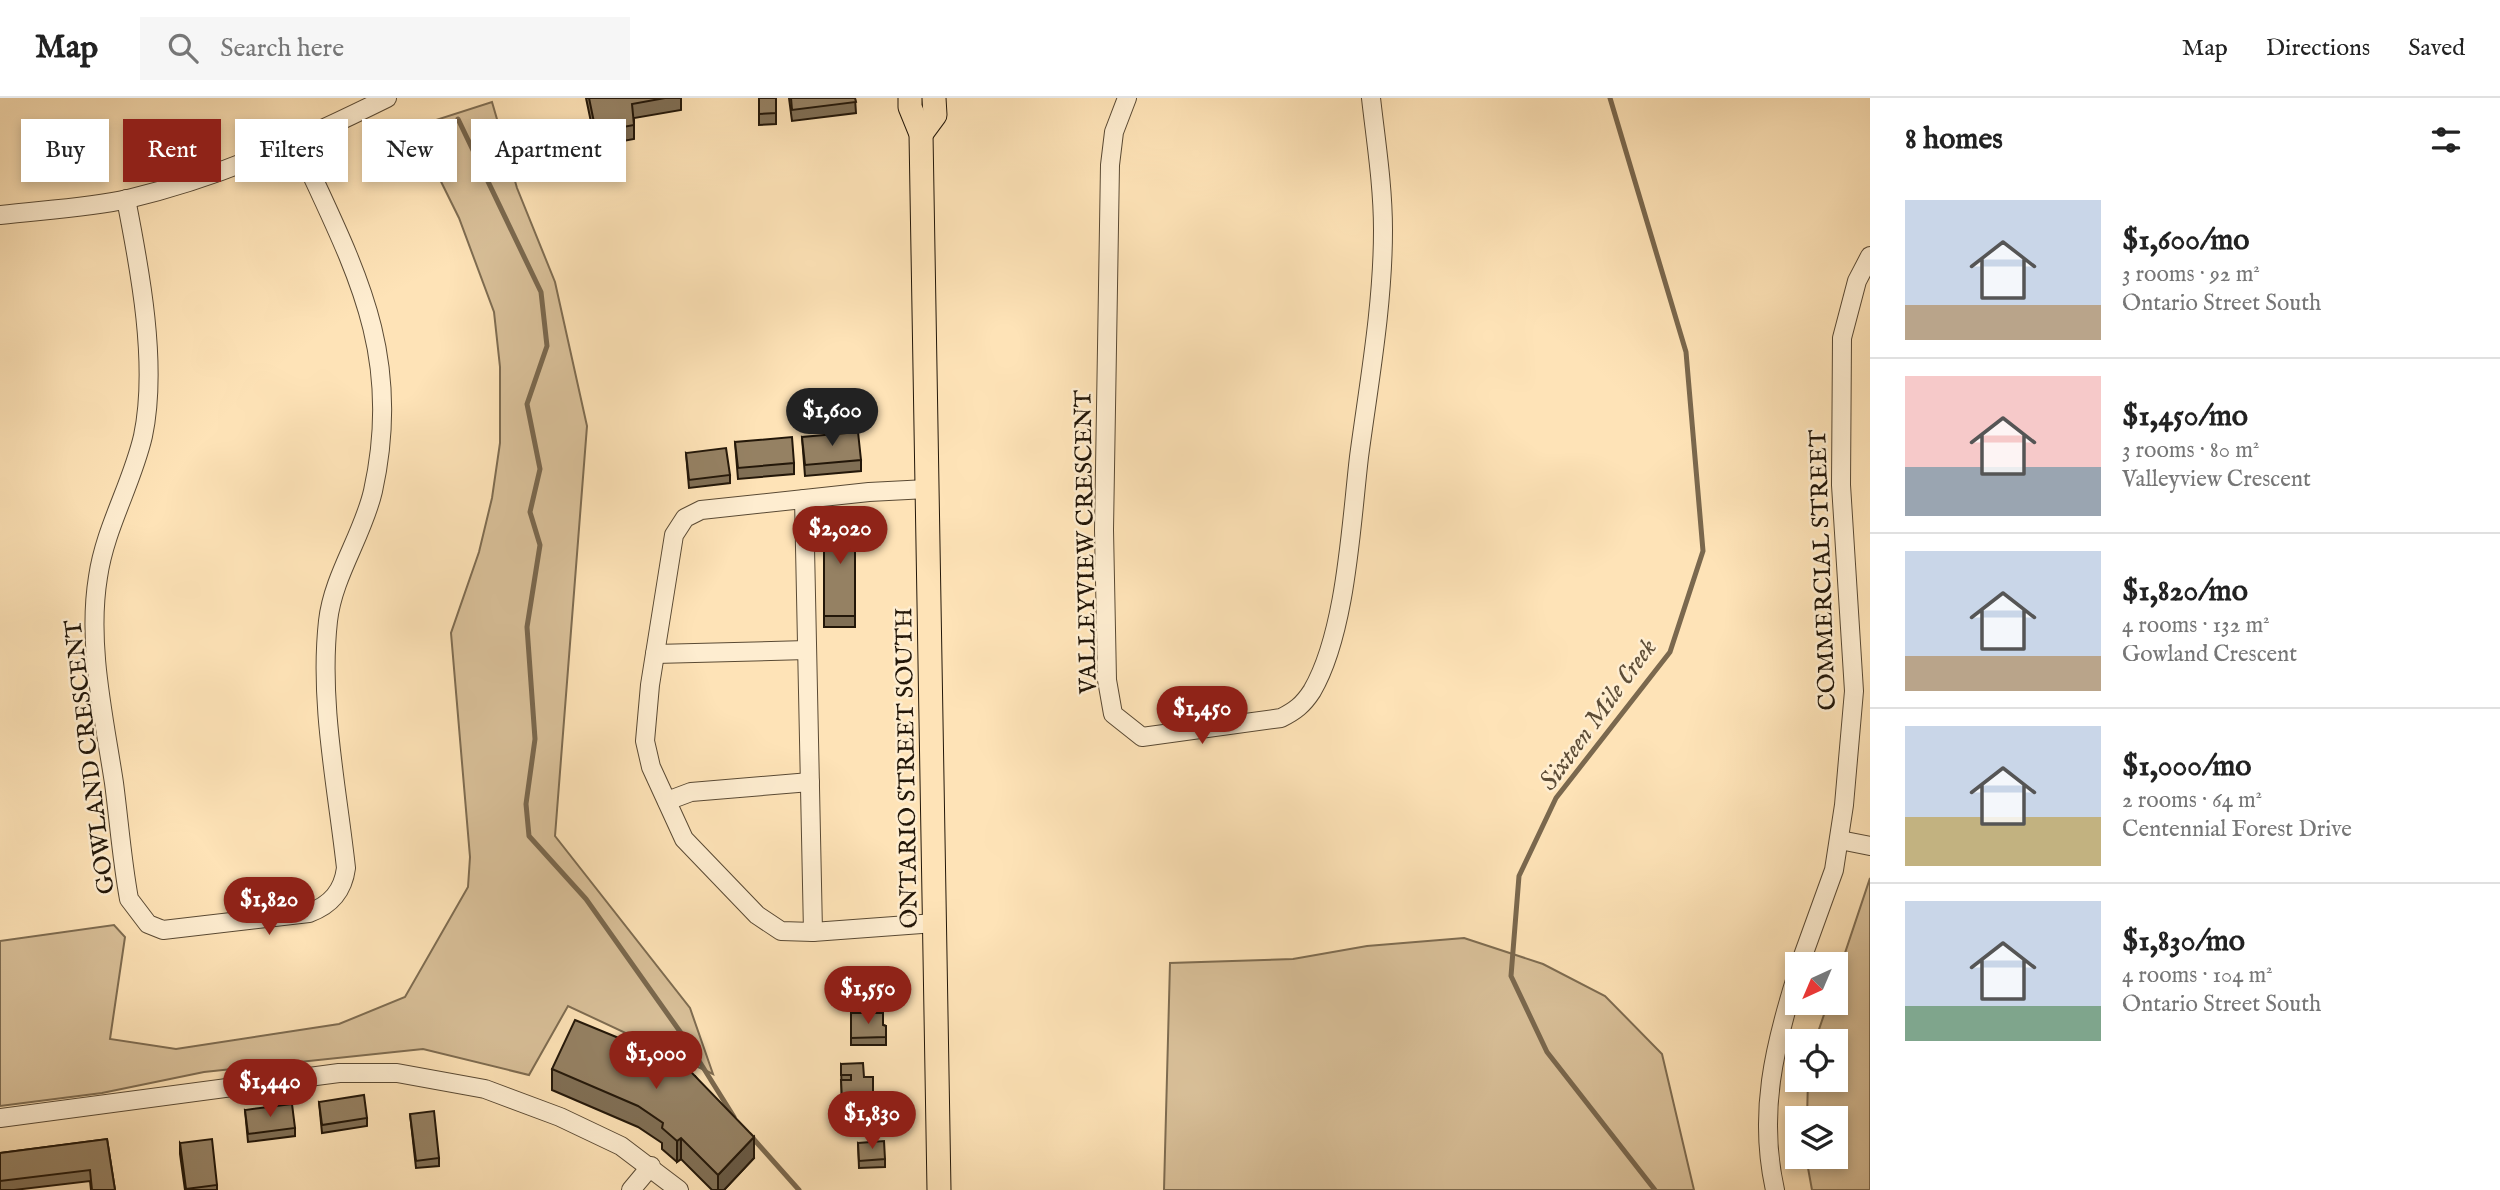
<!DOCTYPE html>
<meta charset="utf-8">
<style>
:root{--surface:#fff;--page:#f6f6f6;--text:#222;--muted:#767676;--line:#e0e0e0;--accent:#8f2418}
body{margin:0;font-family:"IM FELL English",serif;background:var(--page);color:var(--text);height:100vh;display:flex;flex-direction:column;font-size:26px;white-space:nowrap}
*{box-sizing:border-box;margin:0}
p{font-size:23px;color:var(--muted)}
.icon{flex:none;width:38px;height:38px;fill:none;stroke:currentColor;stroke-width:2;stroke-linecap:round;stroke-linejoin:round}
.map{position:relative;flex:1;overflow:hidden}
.side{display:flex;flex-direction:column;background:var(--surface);width:630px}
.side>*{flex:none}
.banner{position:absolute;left:21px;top:21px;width:665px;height:63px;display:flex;gap:14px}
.needle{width:46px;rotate:224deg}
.controls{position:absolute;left:1785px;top:854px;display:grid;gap:14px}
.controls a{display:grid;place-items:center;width:63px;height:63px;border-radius:0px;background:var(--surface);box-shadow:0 4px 10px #0003;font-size:35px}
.price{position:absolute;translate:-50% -60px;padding:0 16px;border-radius:24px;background:var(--accent);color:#fff;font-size:23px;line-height:46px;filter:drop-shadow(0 2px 4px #0008)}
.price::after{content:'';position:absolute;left:50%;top:42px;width:21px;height:16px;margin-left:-10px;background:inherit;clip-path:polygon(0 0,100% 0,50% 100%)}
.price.current{background:#222;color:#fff}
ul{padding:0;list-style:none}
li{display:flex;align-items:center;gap:21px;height:175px;padding:0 35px}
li+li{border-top:2px solid var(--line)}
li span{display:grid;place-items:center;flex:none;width:196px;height:140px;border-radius:0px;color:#555}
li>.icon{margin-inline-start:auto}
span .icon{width:84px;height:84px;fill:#fffc;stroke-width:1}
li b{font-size:30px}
h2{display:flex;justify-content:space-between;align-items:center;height:84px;padding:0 35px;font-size:30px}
.pill{padding:0 24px;border-radius:0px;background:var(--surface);box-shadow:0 4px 10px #0003;font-size:24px;line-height:63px}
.pill.current{background:var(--accent);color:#fff}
header{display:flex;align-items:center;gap:42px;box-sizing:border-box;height:98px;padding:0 35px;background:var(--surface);border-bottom:2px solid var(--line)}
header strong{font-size:33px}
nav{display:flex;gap:38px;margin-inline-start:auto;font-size:24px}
.search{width:490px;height:63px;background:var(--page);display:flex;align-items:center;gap:18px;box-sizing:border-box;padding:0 24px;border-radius:0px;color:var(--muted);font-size:26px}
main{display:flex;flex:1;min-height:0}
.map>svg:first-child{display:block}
.green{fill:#d9c099;stroke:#7e6c51;stroke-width:2}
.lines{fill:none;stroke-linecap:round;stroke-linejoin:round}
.stream{stroke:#7a684e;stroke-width:5}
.minor-casing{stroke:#5a4a34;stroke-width:20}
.major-casing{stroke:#231709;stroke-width:25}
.minor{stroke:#feedd0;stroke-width:18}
.major{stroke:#fee3b7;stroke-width:23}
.wall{fill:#806f55;stroke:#231709;stroke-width:2}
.shaded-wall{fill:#685a45;stroke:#231709;stroke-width:2}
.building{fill:#958163;stroke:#231709;stroke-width:2}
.labels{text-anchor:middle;stroke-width:5;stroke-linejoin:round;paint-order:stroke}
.street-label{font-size:24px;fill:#231709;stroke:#feedd0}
.water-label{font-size:26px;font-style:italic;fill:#5d4d37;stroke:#feedd0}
</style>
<header>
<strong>Map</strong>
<div class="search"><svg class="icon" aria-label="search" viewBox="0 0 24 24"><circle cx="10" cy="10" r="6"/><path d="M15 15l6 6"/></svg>Search here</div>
<nav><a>Map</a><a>Directions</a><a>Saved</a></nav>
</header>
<main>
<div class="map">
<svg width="1870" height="1092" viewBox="0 0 1870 1092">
<rect width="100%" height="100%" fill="#fee3b7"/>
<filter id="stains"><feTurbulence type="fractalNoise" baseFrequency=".00286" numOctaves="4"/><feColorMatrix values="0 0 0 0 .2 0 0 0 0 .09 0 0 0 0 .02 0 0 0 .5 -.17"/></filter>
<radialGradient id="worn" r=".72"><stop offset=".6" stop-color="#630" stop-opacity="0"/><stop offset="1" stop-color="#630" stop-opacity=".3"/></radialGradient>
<g class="green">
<path d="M492,4L517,90L555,184L587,328L555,738L690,910L713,976L568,908L529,977L423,951L204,974L102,995L0,1008V843L114,827L125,839L110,941L176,951L339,926L405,899L468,789L470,759L451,535L479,454L492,400L500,345V269L494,214L459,120L414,29Z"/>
<path d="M1870,780V1092H1812L1806,1059H1836V1020H1807L1808,982H1836V943H1815L1828,905H1836V882Z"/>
<path d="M1464,840L1543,866L1605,898L1662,956L1694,1092H1164L1170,865L1293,861L1367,848Z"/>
</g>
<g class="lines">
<g class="stream">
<path d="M1610,0L1686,254L1703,453L1670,554L1556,700L1519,778L1511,878L1547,954L1655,1092"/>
<path d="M458,21L541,194L547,248L527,306L540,371L530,414L540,447L527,529L535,641L526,706L529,738L586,801L686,942L734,1019"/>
<path d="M750,1037L799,1092"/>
</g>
<g class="minor-casing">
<g id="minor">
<path d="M1127,0L1114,34L1110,67L1104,432L1107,582L1113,616L1142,639L1281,620C1295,613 1303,607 1312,593C1346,535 1351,427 1359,359C1369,284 1383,208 1383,132C1383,88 1376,44 1371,0"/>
<path d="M126,101C140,172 158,267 143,338C132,386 105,430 98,479C87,546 104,619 114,685C119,723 122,763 129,801L148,826L163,832L309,815C331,807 343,793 346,770C337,688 319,605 328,523C333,478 363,437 373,393C404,253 353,168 297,45"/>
<path d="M0,117C42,112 87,110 128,101C221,79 302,42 387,0"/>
<path d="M927,391L869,394L701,412L685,420L674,437L650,587L645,643L651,669L684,741L757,817L781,833L813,834L935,825"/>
<path d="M804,401L813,834"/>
<path d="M655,556L807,552"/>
<path d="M667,703L691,694L810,684"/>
<path d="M1840,742L1870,748"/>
<path d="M1800,866L1834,772L1844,707L1854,593L1841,387L1842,240L1857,183L1870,158"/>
<path d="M0,1020L339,975H397L485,991L560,1019L621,1048L679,1092"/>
<path d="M631,1092L651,1068"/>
<path d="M1775,1092C1758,1016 1774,949 1797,876"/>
</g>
</g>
<g class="major-casing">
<g id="major">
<path d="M910,0V9L921,36L939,1092"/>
<path d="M921,36L935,17L934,0"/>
</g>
</g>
<use href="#minor" class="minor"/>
<use href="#major" class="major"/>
</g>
<g class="wall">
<path d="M586,0H681V12L634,20V41L596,48Z"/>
<path d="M759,0H776V26L759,27Z"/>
<path d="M789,0H855L856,15L792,23Z"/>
<path d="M802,339L861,362V373L805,378Z"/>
<path d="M735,344L794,365V376L738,381Z"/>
<path d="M686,355L730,377V385L689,390Z"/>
<rect x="824" y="418" width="31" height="111"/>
<path d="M851,915L886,928V947H851Z"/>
<path d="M841,966L864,979L873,995H880L881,1019L852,1020V1009L842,1010Z"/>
<path d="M552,971L695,978L754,1060L724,1092H712L681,1061L677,1064L662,1051V1045L638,1029L552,992Z"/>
<path d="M319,1004L367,1020V1028L322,1035Z"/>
<path d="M245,1012L295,1030V1038L248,1044Z"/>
<path d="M410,1016L439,1060V1068L416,1070Z"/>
<path d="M107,1041L115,1092H91L90,1083L14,1092H0V1055Z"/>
<path d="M180,1045L217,1087V1092H185L180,1056Z"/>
<path d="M858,1045L885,1061V1069L859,1070Z"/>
</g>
<g class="shaded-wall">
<path d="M754,1039V1060L724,1092H718V1077Z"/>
<path d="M681,1040V1061L677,1064V1043Z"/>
</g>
<g class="building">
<path d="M589,0H665L632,6L634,27L596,34Z"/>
<path d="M759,0H776V15L759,16Z"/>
<path d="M791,0H855L856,4L792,12Z"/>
<path d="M858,334L861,362L805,367L802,339Z"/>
<path d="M792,339L794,365L738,370L735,344Z"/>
<path d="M726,350L730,377L689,382L686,355Z"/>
<rect x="824" y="418" width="31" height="100"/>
<path d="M851,915H883V927L886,928V939L851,940Z"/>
<path d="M575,922L660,957L666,949L695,969L691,974L754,1039L718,1077L681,1040L677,1043L662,1030L663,1025L638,1008L552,971Z"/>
<path d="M863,965L864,979H873V995H880L881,1011L852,1012V1002H842L841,982H851V977H841V966Z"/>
<path d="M364,997L367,1020L322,1027L319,1004Z"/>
<path d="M292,1006L295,1030L248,1036L245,1012Z"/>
<path d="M434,1013L439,1060L416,1063L410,1016Z"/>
<path d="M107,1041L115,1092H92L90,1072L0,1083V1055Z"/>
<path d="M212,1041L217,1087L186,1091L180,1045Z"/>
<path d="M884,1043L885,1061L859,1063L858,1045Z"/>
</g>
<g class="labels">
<g class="street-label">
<text transform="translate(1085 444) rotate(-91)" y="8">VALLEYVIEW CRESCENT</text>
<text transform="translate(1822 472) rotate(-92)" y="8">COMMERCIAL STREET</text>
<text transform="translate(89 659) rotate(-97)" y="8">GOWLAND CRESCENT</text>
<text transform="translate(906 670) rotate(-91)" y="8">ONTARIO STREET SOUTH</text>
</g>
<g class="water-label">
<text transform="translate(1597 616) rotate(-54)" y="9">Sixteen Mile Creek</text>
</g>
</g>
<rect width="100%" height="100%" filter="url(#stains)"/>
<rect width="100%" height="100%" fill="url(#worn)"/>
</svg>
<div class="controls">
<a><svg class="needle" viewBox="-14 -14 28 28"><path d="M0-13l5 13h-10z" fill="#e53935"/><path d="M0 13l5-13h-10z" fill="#767676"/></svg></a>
<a><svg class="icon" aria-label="locate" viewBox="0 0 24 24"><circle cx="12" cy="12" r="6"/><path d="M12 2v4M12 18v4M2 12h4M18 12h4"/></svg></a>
<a><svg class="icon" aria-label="layers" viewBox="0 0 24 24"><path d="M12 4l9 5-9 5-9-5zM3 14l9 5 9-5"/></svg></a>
</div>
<b class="price current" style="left:832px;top:350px">$1,600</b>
<b class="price" style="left:840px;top:468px">$2,020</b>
<b class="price" style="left:1202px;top:648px">$1,450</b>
<b class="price" style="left:269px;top:839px">$1,820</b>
<b class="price" style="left:868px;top:928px">$1,550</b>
<b class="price" style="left:656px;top:993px">$1,000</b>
<b class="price" style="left:270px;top:1021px">$1,440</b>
<b class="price" style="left:872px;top:1053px">$1,830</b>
<div class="banner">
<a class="pill">Buy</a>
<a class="pill current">Rent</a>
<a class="pill">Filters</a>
<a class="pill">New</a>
<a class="pill">Apartment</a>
</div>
</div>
<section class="side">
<h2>8 homes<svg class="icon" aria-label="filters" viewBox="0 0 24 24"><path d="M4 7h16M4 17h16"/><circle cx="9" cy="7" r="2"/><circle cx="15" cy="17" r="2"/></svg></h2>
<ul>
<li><span style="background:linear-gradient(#c9d6e8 75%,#b9a48a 0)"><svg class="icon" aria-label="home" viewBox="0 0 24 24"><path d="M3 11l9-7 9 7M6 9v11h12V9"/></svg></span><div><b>$1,600/mo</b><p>3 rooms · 92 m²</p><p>Ontario Street South</p></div></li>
<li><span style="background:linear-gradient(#f6c9c9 65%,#9aa5b1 0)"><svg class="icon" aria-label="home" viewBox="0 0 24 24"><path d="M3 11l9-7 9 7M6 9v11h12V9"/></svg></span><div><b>$1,450/mo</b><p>3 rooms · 80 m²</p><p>Valleyview Crescent</p></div></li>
<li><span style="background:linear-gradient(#c9d6e8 75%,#b9a48a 0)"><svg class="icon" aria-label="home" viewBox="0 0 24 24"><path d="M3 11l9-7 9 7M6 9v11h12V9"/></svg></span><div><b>$1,820/mo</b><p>4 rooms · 132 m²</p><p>Gowland Crescent</p></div></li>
<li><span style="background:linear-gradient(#c9d6e8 65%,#c2b280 0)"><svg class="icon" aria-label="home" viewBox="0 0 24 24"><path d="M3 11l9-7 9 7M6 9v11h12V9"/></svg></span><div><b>$1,000/mo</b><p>2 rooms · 64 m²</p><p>Centennial Forest Drive</p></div></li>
<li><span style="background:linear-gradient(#c9d6e8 75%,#7fa58c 0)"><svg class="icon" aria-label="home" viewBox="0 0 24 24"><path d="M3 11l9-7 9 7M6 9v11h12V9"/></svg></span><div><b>$1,830/mo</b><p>4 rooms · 104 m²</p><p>Ontario Street South</p></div></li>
</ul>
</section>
</main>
